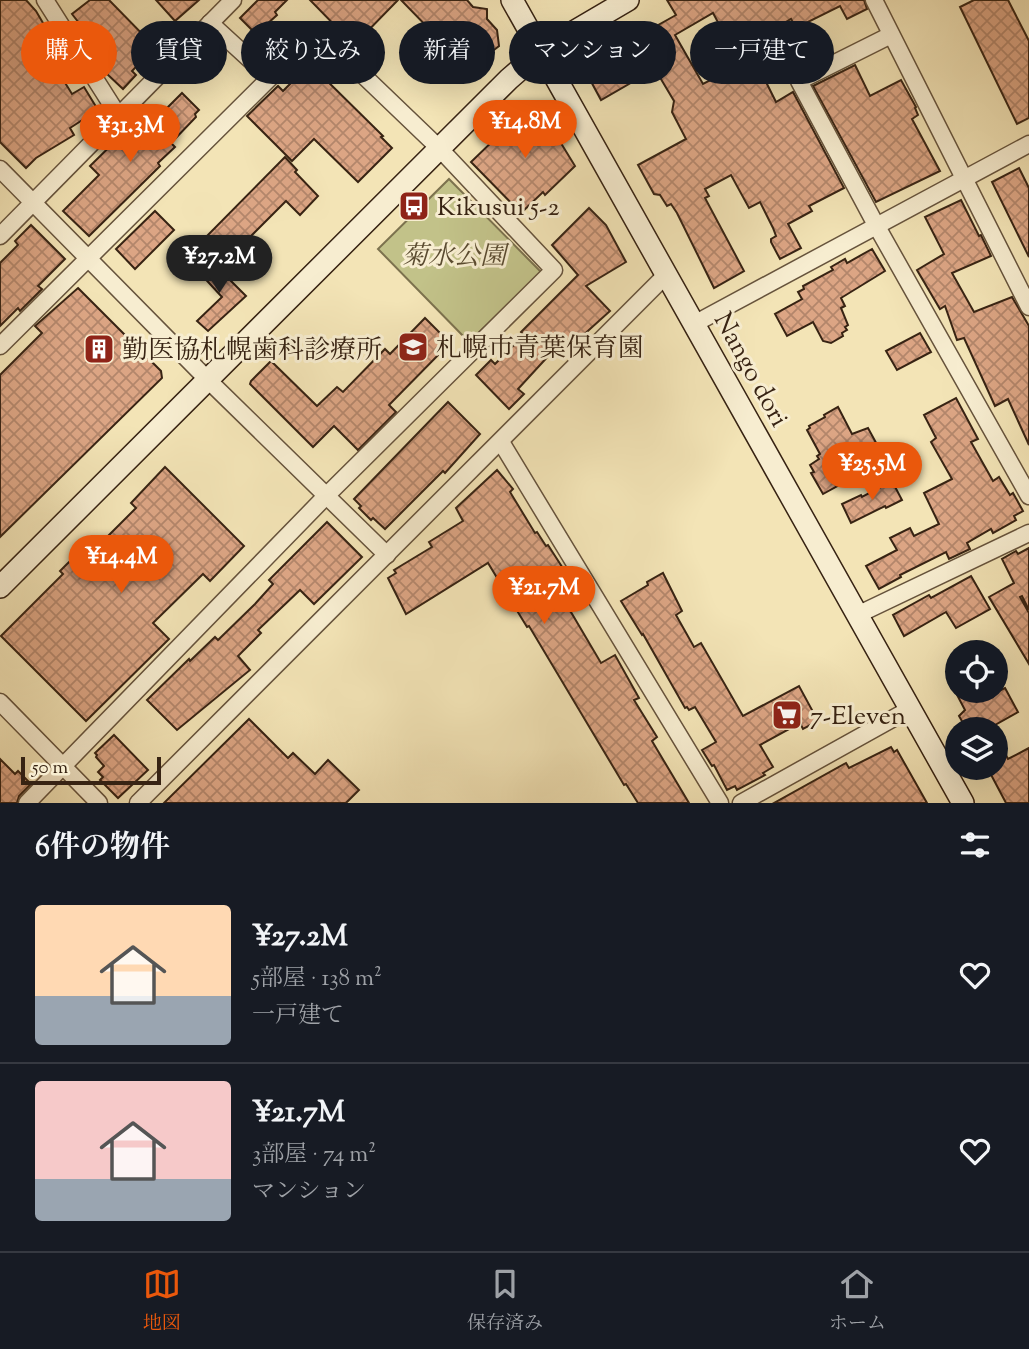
<!DOCTYPE html>
<html lang="ja">
<meta charset="utf-8">
<style>
:root{--surface:#171b24;--page:#242831;--text:#f1f3f6;--muted:#9ea1a6;--line:#363941;--accent:#ea580c}
body{margin:0;font-family:"Sorts Mill Goudy","Noto Serif JP",serif;background:var(--page);color:var(--text);height:100vh;display:flex;flex-direction:column;font-size:26px;white-space:nowrap}
*{box-sizing:border-box;margin:0}
p{font-size:23px;color:var(--muted)}
.icon{flex:none;width:38px;height:38px;fill:none;stroke:currentColor;stroke-width:2;stroke-linecap:round;stroke-linejoin:round}
.map{position:relative;height:803px;overflow:hidden}
.details{display:flex;flex-direction:column;background:var(--surface);flex:1}
.details>*{flex:none}
.banner{position:absolute;left:21px;top:21px;width:987px;height:63px;display:flex;gap:14px}
.controls{position:absolute;left:945px;top:640px;display:grid;gap:14px}
.controls a{display:grid;place-items:center;width:63px;height:63px;border-radius:50%;background:var(--surface);box-shadow:0 7px 28px #0002;font-size:35px}
.scale{position:absolute;left:21px;bottom:18px;width:140px;box-sizing:border-box;padding-left:7px;border:4px solid #372313;border-top:0;font-size:19px;line-height:24px;white-space:nowrap;color:#372313;-webkit-text-stroke:5px #f7edd0;paint-order:stroke}
.price{position:absolute;translate:-50% -60px;padding:0 16px;border-radius:24px;background:var(--accent);color:#fff;font-size:23px;line-height:46px;filter:drop-shadow(0 2px 4px #0008)}
.price::after{content:'';position:absolute;left:50%;top:42px;width:21px;height:16px;margin-left:-10px;background:inherit;clip-path:polygon(0 0,100% 0,50% 100%)}
.price.on{background:#222;color:#fff}
ul{padding:0;list-style:none}
li{display:flex;align-items:center;gap:21px;height:175px;padding:0 35px}
li+li{border-top:2px solid var(--line)}
li span{display:grid;place-items:center;flex:none;width:196px;height:140px;border-radius:7px;color:#555}
li>.icon{margin-inline-start:auto}
span .icon{width:84px;height:84px;fill:#fffc;stroke-width:1}
li b{font-size:30px}
h2{display:flex;justify-content:space-between;align-items:center;height:84px;padding:0 35px;font-size:30px}
.tag{padding:0 24px;border-radius:32px;background:var(--surface);box-shadow:0 7px 28px #0002;font-size:24px;line-height:63px}
.tag.on{background:var(--accent);color:#fff}
.menu{display:flex;justify-content:space-around;align-items:center;height:98px;border-top:2px solid var(--line);background:var(--surface);font-size:19px;color:var(--muted)}
.menu a{display:grid;justify-items:center;gap:4px}
.menu .on{color:var(--accent)}
.map>svg:first-child{display:block}
.green{fill:#c2c289;stroke:#7c724e;stroke-width:2}
.building{fill:url(#building-cross-hatch);stroke:#372313;stroke-width:2;fill-rule:evenodd}
.lines{fill:none;stroke-linecap:round;stroke-linejoin:round}
.street-casing{stroke:#66533c;stroke-width:19}
.secondary-casing{stroke:#372313;stroke-width:24}
.street{stroke:#f7edd0;stroke-width:16}
.secondary{stroke:#f7edd0;stroke-width:21}
.labels{text-anchor:middle;stroke-width:6;stroke-linejoin:round;paint-order:stroke}
.poi-label{font-size:26px;fill:#372313;stroke:#f7edd0;text-anchor:start}
.park-label{font-size:26px;font-style:italic;fill:#5a4b30;stroke:#f7edd0}
.street-label{font-size:26px;fill:#372313;stroke:#f7edd0}
</style>
<div class="map">
<svg width="1029" height="803" viewBox="0 0 1029 803">
<defs>
<pattern id="building-cross-hatch" width="8" height="8" patternUnits="userSpaceOnUse" patternTransform="scale(1.75)"><rect width="8" height="8" fill="#dca584"/><path d="M0 0l8 8M0 8l8-8" fill="none" stroke="#b3866b"/></pattern>
</defs>
<rect width="100%" height="100%" fill="#f3e4b6"/>
<filter id="stains"><feTurbulence type="fractalNoise" baseFrequency=".00286" numOctaves="4"/><feColorMatrix values="0 0 0 0 .2 0 0 0 0 .09 0 0 0 0 .02 0 0 0 .5 -.17"/></filter>
<radialGradient id="worn" r=".72"><stop offset=".6" stop-color="#630" stop-opacity="0"/><stop offset="1" stop-color="#630" stop-opacity=".3"/></radialGradient>
<path class="green" d="M449,179L541,272L469,342L378,249Z"/>
<g class="building">
<path d="M0,0H26L36,11L50,35L33,45L47,70L54,65L72,94L84,87L98,110L70,128L74,135L36,158L26,168L0,142Z"/>
<path d="M90,0H109L155,47L132,71L136,75L123,89L106,73L110,69L94,47L96,45L72,14Z"/>
<path d="M156,0H199L175,21Z"/>
<path d="M258,0H287L275,12L277,15L256,34L240,18Z"/>
<path d="M310,0H398L354,45Z"/>
<path d="M401,0H467L473,7L487,9V19L497,30L499,46L494,50L487,48L464,70L457,63L438,82L417,61L439,39Z"/>
<path d="M667,0H864L867,9L847,19L840,6L796,28L791,19L766,34L782,63L762,74L776,102L793,92L844,188L809,206L812,211L788,224L801,248L780,259L771,242V239L776,236L773,228L760,202L749,208L731,175L705,189L709,196L705,198L744,271L714,288L677,213L671,204L667,206L660,195L654,194L638,165L686,139L672,112L674,101L655,69L601,100L587,74L590,61L600,56L593,44L626,25L633,39L676,15ZM713,13L734,52L727,55L734,68L703,84L675,35Z"/>
<path d="M974,0H1008L1029,41V118L1017,124L960,7Z"/>
<path d="M269,30L283,44L267,60L253,47Z"/>
<path d="M855,65L870,96L901,80L916,107L915,108L918,115L912,119L940,171L876,202L813,86Z"/>
<path d="M315,69L383,136L381,137L392,148L358,182L314,139L292,161L247,116L278,86L283,91L303,71L308,76Z"/>
<path d="M182,93L199,110L195,114L196,117L171,143L175,147L158,163L160,166L89,236L63,211L99,175L90,166L143,114L152,123Z"/>
<path d="M528,107L540,109L575,166L545,195L543,192L521,213L471,162Z"/>
<path d="M285,157L297,170L295,172L318,196L300,215L286,201L224,263L202,241Z"/>
<path d="M1019,168L1029,188V257L992,182Z"/>
<path d="M961,200L979,236L981,235L991,256L952,273L974,312L1012,297L1029,326V445L1008,399L995,406L964,338L957,340L945,306L940,309L917,270L944,254L925,217Z"/>
<path d="M589,208L606,225L626,262L586,286L610,311L570,347L563,340L518,389L524,394L509,409L476,375L491,360L495,364L524,335L521,332L578,275L552,245Z"/>
<path d="M155,211L174,230L135,269L116,249Z"/>
<path d="M31,225L65,259L38,286L42,289L20,311L18,308L0,326V263L18,245L15,241Z"/>
<path d="M872,249L885,271L841,298L845,306L841,308L848,325L845,327L847,330L842,333L843,336L831,343L823,341L813,322L787,336L775,314L802,299L798,292L804,289L803,286L833,270L831,267L845,259L847,263Z"/>
<path d="M210,260L246,296L208,331L197,321L222,297L198,271Z"/>
<path d="M78,288L161,371L162,378L0,537V375L42,333L35,326Z"/>
<path d="M425,318L450,343L389,405L396,412L358,450L334,426L313,447L250,384L251,381L271,361L317,406L337,387L343,392L385,349L390,354Z"/>
<path d="M920,333L931,352L897,370L886,351Z"/>
<path d="M956,398L978,439L971,442L993,481L999,477L1010,495L1013,493L1023,511L1014,516L1016,520L993,533L991,529L967,543L970,549L949,559L946,552L900,575L901,577L879,589L866,566L897,550L890,538L910,528L914,536L939,524L924,493L952,479L931,442L936,438L924,415Z"/>
<path d="M448,402L480,434L445,473L443,471L385,529L373,518L371,520L359,508L361,506L354,499Z"/>
<path d="M838,407L852,434L868,428L880,450L836,474L841,484L823,494L811,473L814,472L810,465L819,459L817,456L820,454L807,430L810,428L809,426L825,417L824,415Z"/>
<path d="M165,467L244,546L210,581L203,574L153,623L169,639L86,721L1,636L63,574L60,571L67,564L82,550L88,556L136,508L131,503Z"/>
<path d="M497,470L513,489L510,492L535,533L537,532L546,546L548,545L582,598L568,607L601,663L615,655L639,698L634,700L657,737L652,741L689,803H638L626,784L624,785L529,626L527,627L488,563L406,614L388,578L396,573L394,570L432,547L429,542L463,521L456,508Z"/>
<path d="M892,481L902,500L886,508L885,506L851,523L842,504L861,495L862,497Z"/>
<path d="M327,522L362,557L314,604L300,590L258,630L261,633L238,656L250,670L177,730L147,700L189,659L190,661L215,637L218,640L255,604L273,584L269,580Z"/>
<path d="M1029,548V610L1022,596L1020,597L1029,613V664L989,597L1014,583L1002,559L1016,551L1018,554Z"/>
<path d="M663,573L682,611L676,615L694,647L701,643L743,716L799,686L818,721L803,729L800,723L760,745L773,767L763,773L765,775L737,790L735,786L727,790L714,765L712,766L702,750L716,742L695,707L689,710L687,707L685,708L643,634L642,635L621,601L648,585L647,582Z"/>
<path d="M971,576L990,609L956,628L946,612L904,636L893,615L929,595L931,598Z"/>
<path d="M1005,688L1018,712L986,730H967L959,716L965,710L955,691H999Z"/>
<path d="M249,719L288,758L293,753L315,774L328,760L359,790L346,803H164Z"/>
<path d="M114,735L148,770L118,798L100,780L103,777L98,772L104,766L96,757L97,755L95,753Z"/>
<path d="M996,736L1008,759L1029,748V803H1006L988,769L996,768Z"/>
<path d="M891,747L894,752L897,750L927,803H774L846,763L849,768Z"/>
<path d="M0,759L15,774L18,771L31,784L19,796L17,803H0Z"/>
</g>
<g class="lines">
<g class="street-casing">
<g id="street">
<path d="M45,0L118,115"/>
<path d="M874,0L1029,307"/>
<path d="M210,23L269,77"/>
<path d="M891,35L799,81L876,225L1029,496"/>
<path d="M0,169L208,380L387,555"/>
<path d="M0,236L233,0"/>
<path d="M694,324L1029,144"/>
<path d="M0,346L317,31L440,149L554,270L327,495L27,803"/>
<path d="M501,442L720,803"/>
<path d="M857,615L1029,533"/>
<path d="M0,702L99,803"/>
<path d="M138,803L665,276"/>
<path d="M741,803L910,709"/>
</g>
</g>
<g class="secondary-casing">
<g id="secondary">
<path d="M512,0L963,803"/>
<path d="M0,587L509,79L541,51L628,0"/>
</g>
</g>
<use href="#street" class="street"/>
<use href="#secondary" class="secondary"/>
</g>
<defs>
<g id="bus-square" transform="scale(1.575)"><rect x="-9" y="-9" width="18" height="18" rx="4" fill="#8f2418" stroke="#f7edd0"/><path d="M-5-6H5V4H4V6H2V4H-2V6H-4V4H-5ZM-3.5-4V0h7V-4ZM-3.5 1.2v1.5H-2V1.2ZM2 1.2v1.5H3.5V1.2Z" fill="#fff"/></g>
<g id="school-square" transform="scale(1.575)"><rect x="-9" y="-9" width="18" height="18" rx="4" fill="#8f2418" stroke="#f7edd0"/><path d="M0-5L7-2L0 1L-7-2ZM-4 1L0 2.5L4 1V4Q0 6-4 4Z" fill="#fff"/></g>
<g id="building-square" transform="scale(1.575)"><rect x="-9" y="-9" width="18" height="18" rx="4" fill="#8f2418" stroke="#f7edd0"/><path d="M-4-6H4V6H1V3H-1V6H-4ZM-2.5-4.3h1.7v1.8h-1.7ZM.8-4.3h1.7v1.8H.8ZM-2.5-1h1.7V.8h-1.7ZM.8-1h1.7V.8H.8Z" fill="#fff"/></g>
<g id="supermarket-square" transform="scale(1.575)"><rect x="-9" y="-9" width="18" height="18" rx="4" fill="#8f2418" stroke="#f7edd0"/><path d="M-6-5.5h2.5l.6 2H6L4.5 2H-2.5L-4.4-4H-6ZM-1.5 3.2a1.3 1.3 0 1 0 .1 0ZM3 3.2a1.3 1.3 0 1 0 .1 0Z" fill="#fff"/></g>
</defs>
<g fill-rule="evenodd">
<use href="#bus-square" x="414" y="206"/>
<use href="#school-square" x="413" y="347"/>
<use href="#building-square" x="99" y="349"/>
<use href="#supermarket-square" x="787" y="715"/>
</g>
<g class="labels">
<g class="poi-label">
<text x="437" y="215">Kikusui 5-2</text>
<text x="436" y="356">札幌市青葉保育園</text>
<text x="122" y="358">勤医協札幌歯科診療所</text>
<text x="810" y="724">7-Eleven</text>
</g>
<g class="park-label">
<text x="454" y="264">菊水公園</text>
</g>
<g class="street-label">
<text transform="translate(752 369) rotate(61)" y="9">Nango dori</text>
</g>
</g>
<rect width="100%" height="100%" filter="url(#stains)"/>
<rect width="100%" height="100%" fill="url(#worn)"/>
</svg>
<div class="controls">
<a><svg class="icon" aria-label="locate" viewBox="0 0 24 24"><circle cx="12" cy="12" r="6"/><path d="M12 2v4M12 18v4M2 12h4M18 12h4"/></svg></a>
<a><svg class="icon" aria-label="layers" viewBox="0 0 24 24"><path d="M12 4l9 5-9 5-9-5zM3 14l9 5 9-5"/></svg></a>
</div>
<div class="scale">50 m</div>
<b class="price" style="left:525px;top:160px">¥14.8M</b>
<b class="price" style="left:130px;top:164px">¥31.3M</b>
<b class="price on" style="left:219px;top:295px">¥27.2M</b>
<b class="price" style="left:872px;top:502px">¥25.5M</b>
<b class="price" style="left:121px;top:595px">¥14.4M</b>
<b class="price" style="left:544px;top:626px">¥21.7M</b>
<div class="banner">
<a class="tag on">購入</a>
<a class="tag">賃貸</a>
<a class="tag">絞り込み</a>
<a class="tag">新着</a>
<a class="tag">マンション</a>
<a class="tag">一戸建て</a>
</div>
</div>
<section class="details">
<h2>6件の物件<svg class="icon" aria-label="filters" viewBox="0 0 24 24"><path d="M4 7h16M4 17h16"/><circle cx="9" cy="7" r="2"/><circle cx="15" cy="17" r="2"/></svg></h2>
<ul>
<li><span style="background:linear-gradient(#ffd9b3 65%,#9aa5b1 0)"><svg class="icon" aria-label="home" viewBox="0 0 24 24"><path d="M3 11l9-7 9 7M6 9v11h12V9"/></svg></span><div><b>¥27.2M</b><p>5部屋 · 138 m²</p><p>一戸建て</p></div><svg class="icon" aria-label="heart" viewBox="0 0 24 24"><path d="M12 20l-8-8c-3-5 5-10 8-4 3-6 11-1 8 4z"/></svg></li>
<li><span style="background:linear-gradient(#f6c9c9 70%,#9aa5b1 0)"><svg class="icon" aria-label="home" viewBox="0 0 24 24"><path d="M3 11l9-7 9 7M6 9v11h12V9"/></svg></span><div><b>¥21.7M</b><p>3部屋 · 74 m²</p><p>マンション</p></div><svg class="icon" aria-label="heart" viewBox="0 0 24 24"><path d="M12 20l-8-8c-3-5 5-10 8-4 3-6 11-1 8 4z"/></svg></li>
</ul>
</section>
<nav class="menu">
<a class="on"><svg class="icon" aria-label="map" viewBox="0 0 24 24"><path d="M3 6l6-2 6 2 6-2v14l-6 2-6-2-6 2zM9 4v14M15 6v14"/></svg>地図</a>
<a><svg class="icon" aria-label="saved" viewBox="0 0 24 24"><path d="M7 4h10v16l-5-4-5 4z"/></svg>保存済み</a>
<a><svg class="icon" aria-label="home" viewBox="0 0 24 24"><path d="M3 11l9-7 9 7M6 9v11h12V9"/></svg>ホーム</a>
</nav>
